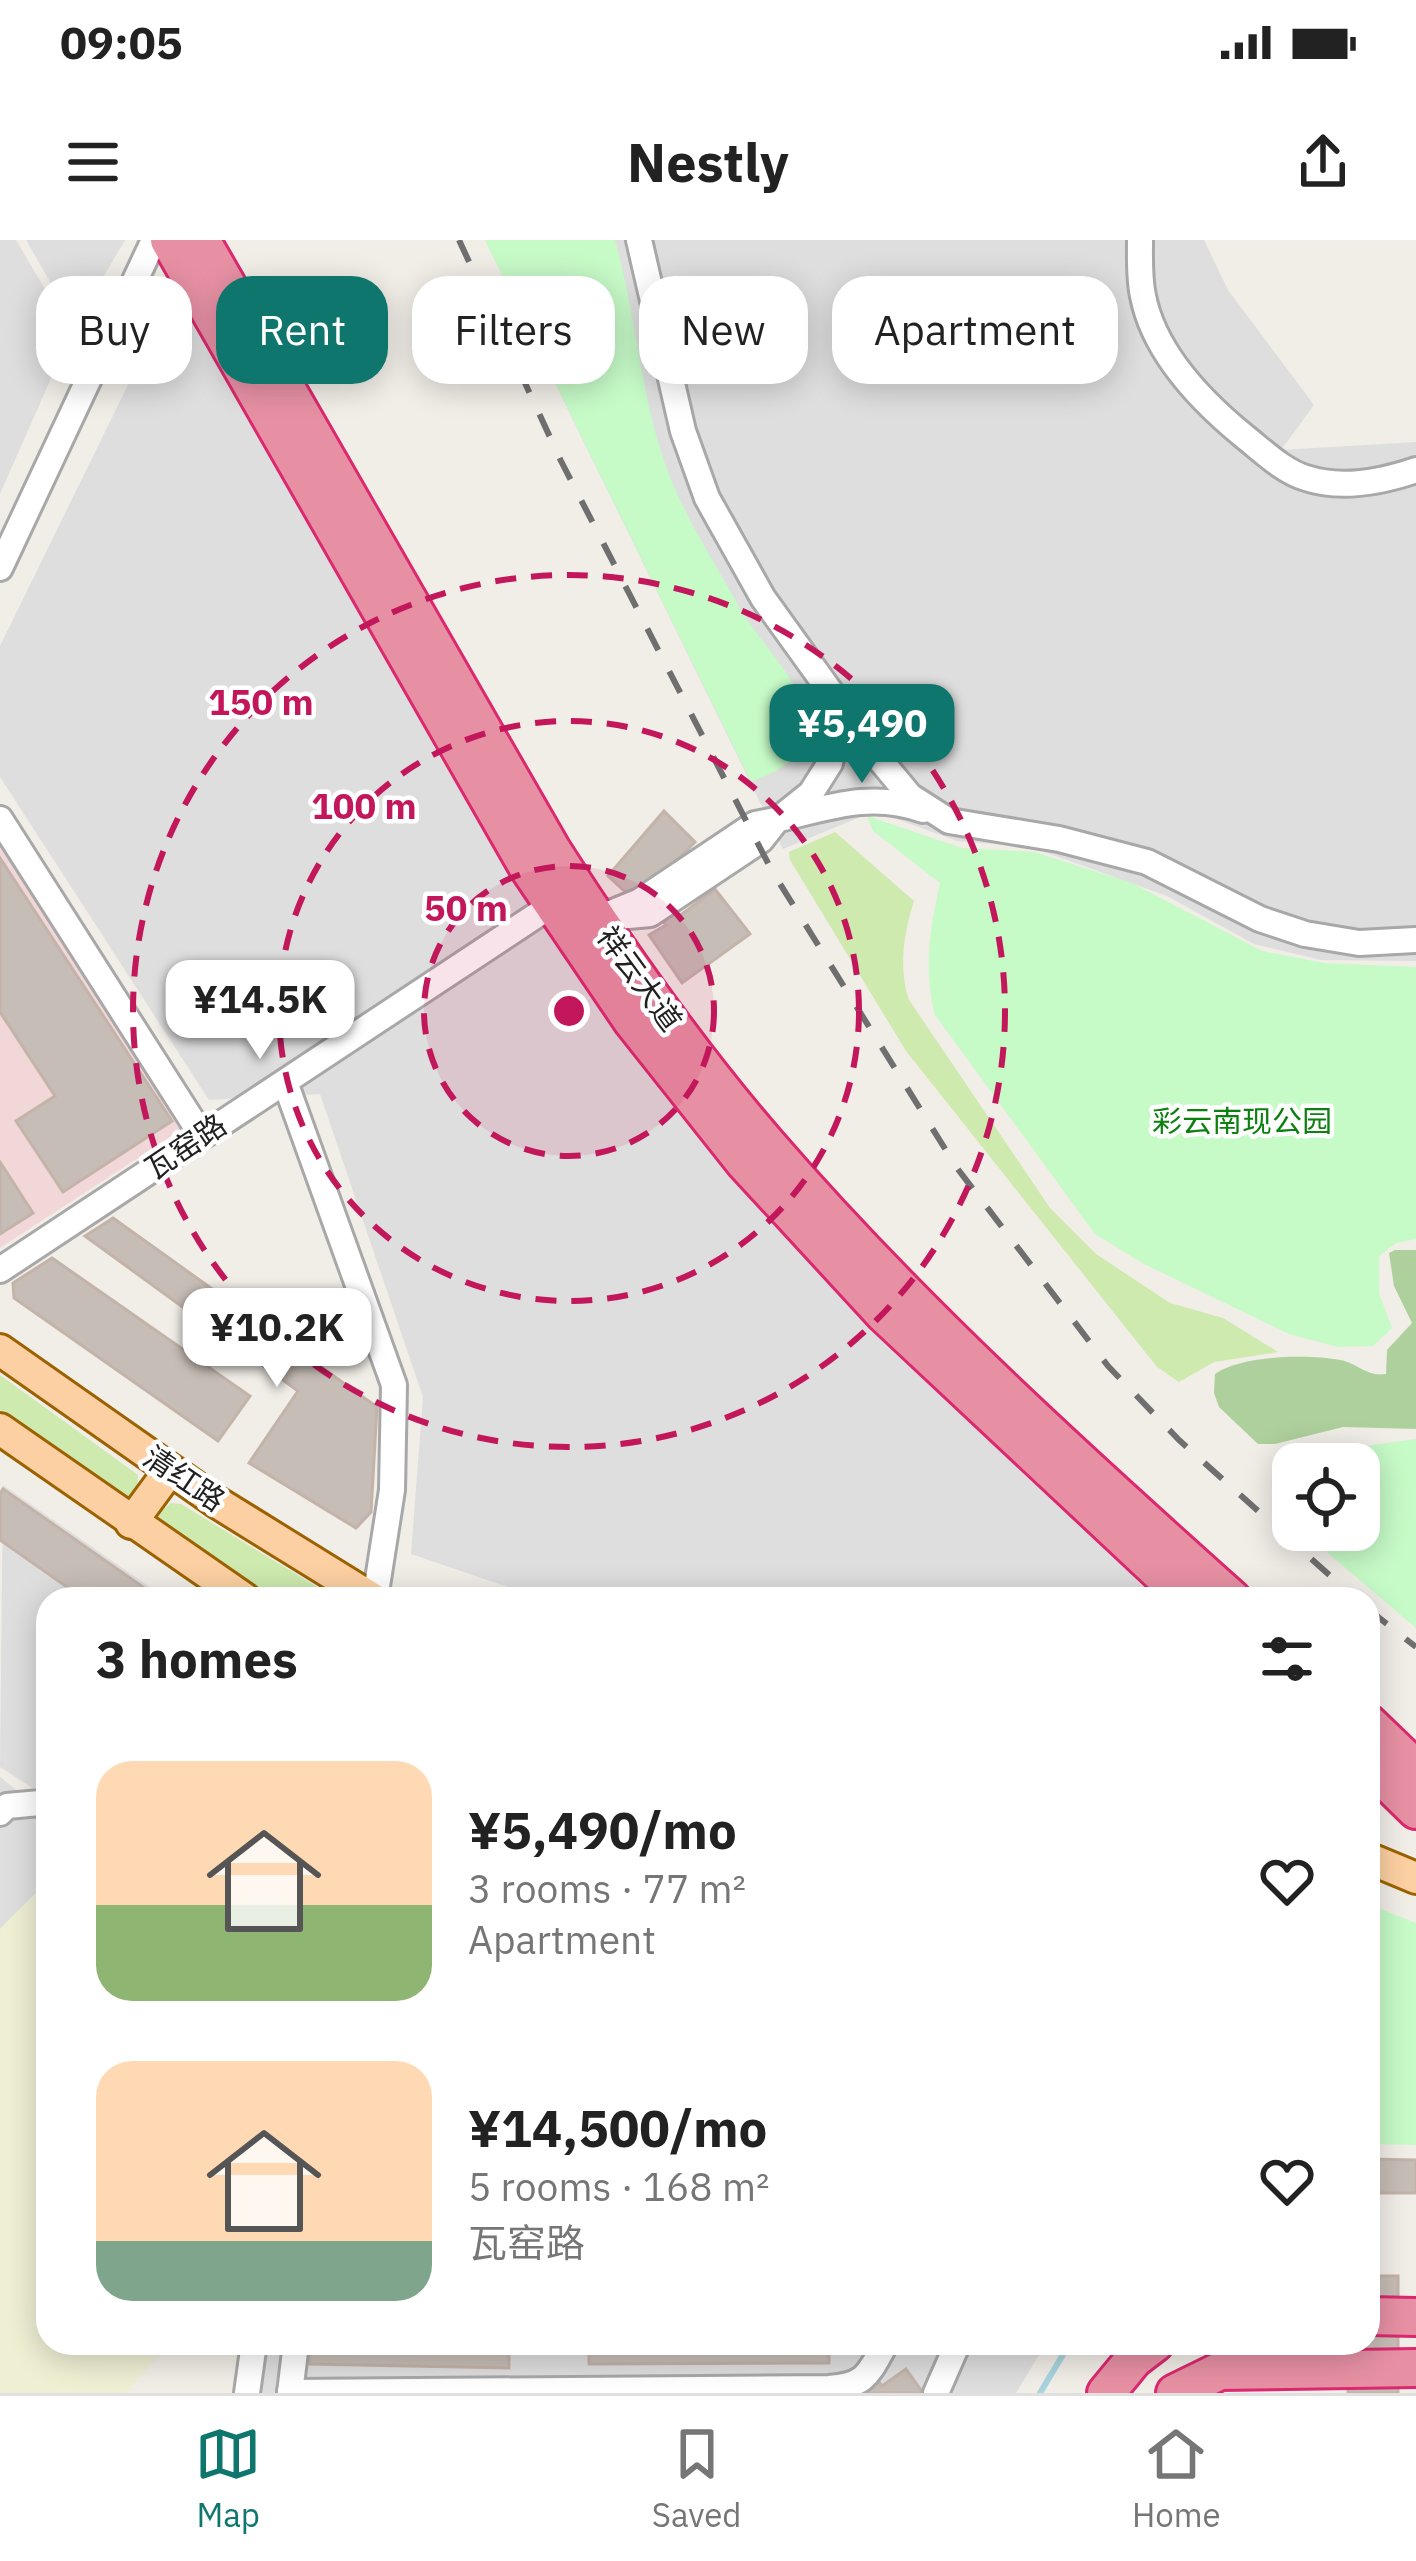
<!DOCTYPE html>
<meta charset="utf-8">
<style>
:root{--surface:#fff;--page:#f6f6f6;--text:#222;--muted:#767676;--line:#e0e0e0;--accent:#0f766e}
body{margin:0;font-family:"IBM Plex Sans","Noto Sans SC",sans-serif;background:var(--page);color:var(--text);height:100vh;display:flex;flex-direction:column;font-size:45px;white-space:nowrap}
*{box-sizing:border-box;margin:0}
p{font-size:39px;color:var(--muted)}
.icon{flex:none;width:66px;height:66px;fill:none;stroke:currentColor;stroke-width:2;stroke-linecap:round;stroke-linejoin:round}
.map{position:relative;flex:1;overflow:hidden}
.panel{position:absolute;left:36px;top:1347px;width:1344px;height:768px;display:flex;flex-direction:column;background:var(--surface);border-radius:36px;box-shadow:0 6px 30px #0003}
.panel>*{flex:none}
.top-card{position:absolute;left:36px;top:36px;width:1344px;height:108px;display:flex;gap:24px}
.buttons{position:absolute;left:1272px;top:1203px;display:grid;gap:24px}
.buttons a{display:grid;place-items:center;width:108px;height:108px;border-radius:24px;background:var(--surface);box-shadow:0 6px 30px #0003;font-size:60px}
.price{position:absolute;translate:-50% -102px;padding:0 27px;border-radius:24px;background:#fff;color:#222;font-size:39px;line-height:78px;filter:drop-shadow(0 3px 6px #0008)}
.price::after{content:'';position:absolute;left:50%;top:72px;width:36px;height:27px;margin-left:-18px;background:inherit;clip-path:polygon(0 0,100% 0,50% 100%)}
.price.current{background:var(--accent);color:#fff}
ul{padding:0;list-style:none}
li{display:flex;align-items:center;gap:36px;height:300px;padding:0 60px}
li span{display:grid;place-items:center;flex:none;width:336px;height:240px;border-radius:36px;color:#555}
li>.icon{margin-inline-start:auto}
span .icon{width:144px;height:144px;fill:#fffc;stroke-width:1}
li b{font-size:51px}
h2{display:flex;justify-content:space-between;align-items:center;height:144px;padding:0 60px;font-size:51px}
.tag{padding:0 42px;border-radius:36px;background:var(--surface);box-shadow:0 6px 30px #0003;font-size:42px;line-height:108px}
.tag.current{background:var(--accent);color:#fff}
.status{display:flex;justify-content:space-between;align-items:center;height:84px;padding:0 60px;background:var(--surface);direction:ltr}
.status svg{height:33px;fill:currentColor}
header{display:flex;justify-content:space-between;align-items:center;height:156px;padding:0 60px;background:var(--surface);font-size:54px;font-weight:700}
.tab-bar{display:flex;justify-content:space-around;align-items:center;height:168px;border-top:3px solid var(--line);background:var(--surface);font-size:33px;color:var(--muted)}
.tab-bar a{display:grid;justify-items:center;gap:6px}
.tab-bar .current{color:var(--accent)}
.map>svg:first-child{display:block}
.residential{fill:#dfdede}
.commercial{fill:#f1d7d7}
.farmland{fill:#eeefd3}
.grass{fill:#ceeaae}
.forest{fill:#aed09c}
.park{fill:#c6fac7}
.lines{fill:none;stroke-linecap:round;stroke-linejoin:round}
.stream{stroke:#a8d4de;stroke-width:6}
.building{fill:#c6bdb6;stroke:#c3b3a9;stroke-width:3}
.minor-casing{stroke:#a8a8a8;stroke-width:30}
.major-casing{stroke:#9c6201;stroke-width:36}
.highway-casing{stroke:#db286e;stroke-width:42}
.minor{stroke:#fff;stroke-width:24}
.major{stroke:#fcd0a2;stroke-width:30}
.highway{stroke:#e790a4;stroke-width:36}
.rail{stroke:#6f6f6f;stroke-width:6;stroke-dasharray:24 24;stroke-linecap:butt}
.ring{fill:none;stroke:#c2185b;stroke-width:6;stroke-dasharray:21 15}
.labels{text-anchor:middle;stroke-width:9;stroke-linejoin:round;paint-order:stroke}
.street-label{font-size:30px;fill:#212121;stroke:#fff}
.park-label{font-size:30px;fill:#0c8110;stroke:#fff}
.centre{fill:#c2185b;stroke:#fff;stroke-width:6}
.ring-label{font-size:36px;text-anchor:middle;font-weight:bold;fill:#c2185b;stroke:#fff;stroke-width:9;stroke-linejoin:round;paint-order:stroke}
</style>
<div class="status"><b>09:05</b><svg viewBox="0 0 49 12"><path d="M0 12V9h3v3zM5 12V6h3v6zM10 12V3h3v9zM15 12V0h3v12zM26 1h20v11H26zM47 4h2v5h-2z"/></svg></div>
<header><svg class="icon" aria-label="menu" viewBox="0 0 24 24"><path d="M4 6h16M4 12h16M4 18h16"/></svg>Nestly<svg class="icon" aria-label="share" viewBox="0 0 24 24"><path d="M12 15V3M7 8l5-5 5 5M5 13v7h14v-7"/></svg></header>
<div class="map">
<svg width="1416" height="2153" viewBox="0 0 1416 2153">
<rect width="100%" height="100%" fill="#f1ede7"/>
<g class="residential">
<path d="M0,0H16L71,93L0,254Z"/>
<path d="M26,0H125L75,85Z"/>
<path d="M485,0H1204L1228,50L1314,165L1281,210L1416,202V721L1321,720L1254,704L1167,656L1031,607L957,601L891,577L865,575L783,609Z"/>
<path d="M175,49L523,639L916,1115L1155,1359H543L411,1314L423,1157L320,854L209,860L0,537V406Z"/>
<path d="M3,1245L167,1359H48V1558L0,1527Z"/>
<path d="M0,1537L48,1575V1641L0,1689Z"/>
<path d="M267,2103H1046L1016,2153H262Z"/>
</g>
<path class="commercial" d="M0,593L187,886L0,1008Z"/>
<path class="farmland" d="M48,1641V2103H169L126,2153H0V1689Z"/>
<g class="grass">
<path d="M835,592L914,661C904,692 898,729 909,760L1050,968L1096,1014L1170,1063L1223,1078L1278,1112L1214,1122L1179,1142L1157,1127L906,811L790,620L789,612Z"/>
<path d="M0,1135L138,1235L137,1251L130,1257L121,1256L0,1170Z"/>
<path d="M171,1263L181,1264L337,1359H273L164,1289L158,1281L160,1272Z"/>
</g>
<path class="forest" d="M1395,1010H1416V1189L1343,1187L1275,1204H1258L1219,1167L1214,1153L1215,1134C1242,1115 1308,1114 1340,1120C1358,1123 1366,1137 1386,1134L1387,1110L1412,1083L1394,1046L1389,1013Z"/>
<g class="park">
<path d="M485,0H615C636,75 641,160 668,232C687,281 716,325 741,370C759,402 802,441 806,479C809,517 781,530 751,542Z"/>
<path d="M867,576L962,608L1034,612L1132,643L1262,711L1324,723L1416,727V999L1396,1003L1379,1016V1053L1392,1088L1373,1106L1338,1107L1289,1094L1142,1023L1095,994L935,775C923,731 930,688 940,643L873,591Z"/>
<path d="M1416,1199V1388L1315,1302L1326,1290H1359V1224H1325L1330,1211Z"/>
<path d="M1368,1664L1416,1683V1905L1368,1904Z"/>
</g>
<g class="lines">
<path class="stream" d="M1040,2153L1070,2103"/>
</g>
<g class="building">
<path d="M664,571L695,602L653,644L678,677L715,649L750,694L682,743L649,695L666,685L642,654L633,659L608,636Z"/>
<path d="M0,618L172,881L63,952L16,881L55,856L0,772Z"/>
<path d="M0,922L33,973L0,994Z"/>
<path d="M113,978L377,1167L371,1272L356,1288L249,1223L298,1151L85,996Z"/>
<path d="M52,1018L250,1156L218,1201L14,1058L13,1043Z"/>
<path d="M3,1249L160,1359H84L0,1300V1254Z"/>
<path d="M1368,1919L1416,1920V1953H1368Z"/>
<path d="M1368,2036H1398V2153H1348V2103H1368Z"/>
<path d="M310,2103H509V2128L309,2124Z"/>
<path d="M589,2103H829V2123L589,2124Z"/>
<path d="M906,2129L923,2153H852L875,2137L882,2146Z"/>
</g>
<g class="lines">
<g class="minor-casing">
<g id="minor">
<path d="M639,0L683,191L707,258L763,358L876,515L910,556L949,581L1059,599L1147,622L1260,679L1305,694L1359,703L1416,700"/>
<path d="M1140,0C1140,18 1139,38 1143,56C1154,113 1202,162 1245,197C1264,212 1283,231 1306,238C1342,250 1381,242 1416,230"/>
<path d="M0,328L154,0"/>
<path d="M831,454L834,504L830,523L811,553L776,581L761,600L650,674L596,679L640,661L755,584C814,574 863,548 923,570"/>
<path d="M0,579L202,896"/>
<path d="M285,842L394,1145L392,1250L375,1359"/>
<path d="M0,1030L552,665"/>
<path d="M0,1573L7,1566L40,1563L48,1569"/>
<path d="M290,2152L829,2148C867,2145 868,2134 886,2103"/>
<path d="M247,2153L254,2103"/>
<path d="M290,2153L296,2103"/>
<path d="M936,2153L958,2103"/>
</g>
</g>
<g class="major-casing">
<g id="major">
<path d="M0,1110L218,1263L373,1359"/>
<path d="M0,1189L245,1359"/>
<path d="M131,1283L170,1230"/>
<path d="M1368,1618L1416,1638"/>
</g>
</g>
<g class="highway-casing">
<g id="highway">
<path d="M169,0L527,626L632,781L744,922L884,1074L1188,1359"/>
<path d="M201,0L552,610C618,713 688,813 768,905C910,1069 1071,1215 1232,1359"/>
<path d="M1368,1483L1416,1529"/>
<path d="M1368,1523L1416,1570"/>
<path d="M1368,2076L1416,2077"/>
<path d="M1106,2153L1134,2119L1155,2103"/>
<path d="M1175,2153L1220,2131L1416,2128"/>
</g>
</g>
<use href="#minor" class="minor"/>
<use href="#major" class="major"/>
<use href="#highway" class="highway"/>
<g class="rail">
<path d="M459,0L561,221L772,631L957,928L1108,1126L1179,1200L1356,1359"/>
<path d="M1368,1369L1416,1407"/>
</g>
</g>
<circle cx="569" cy="771" r="145" fill="#c2185b" fill-opacity=".12"/>
<g class="ring">
<circle cx="569" cy="771" r="145"/>
<circle cx="569" cy="771" r="290"/>
<circle cx="569" cy="771" r="436"/>
</g>
<g class="labels">
<g class="street-label">
<text transform="translate(639 739) rotate(54)" y="10">祥云大道</text>
<text transform="translate(186 907) rotate(-34)" y="10">瓦窑路</text>
<text transform="translate(184 1239) rotate(34)" y="10">清红路</text>
</g>
<g class="park-label">
<text x="1242" y="892">彩云南现公园</text>
</g>
</g>
<circle cx="569" cy="771" r="18" class="centre"/>
<g class="ring-label">
<text x="261" y="475">150 m</text>
<text x="364" y="579">100 m</text>
<text x="466" y="681">50 m</text>
</g>
</svg>
<div class="buttons">
<a><svg class="icon" aria-label="locate" viewBox="0 0 24 24"><circle cx="12" cy="12" r="6"/><path d="M12 2v4M12 18v4M2 12h4M18 12h4"/></svg></a>
</div>
<b class="price current" style="left:862px;top:546px">¥5,490</b>
<b class="price" style="left:260px;top:822px">¥14.5K</b>
<b class="price" style="left:277px;top:1150px">¥10.2K</b>
<div class="top-card">
<a class="tag">Buy</a>
<a class="tag current">Rent</a>
<a class="tag">Filters</a>
<a class="tag">New</a>
<a class="tag">Apartment</a>
</div>
<section class="panel">
<h2>3 homes<svg class="icon" aria-label="filters" viewBox="0 0 24 24"><path d="M4 7h16M4 17h16"/><circle cx="9" cy="7" r="2"/><circle cx="15" cy="17" r="2"/></svg></h2>
<ul>
<li><span style="background:linear-gradient(#ffd9b3 60%,#8fb573 0)"><svg class="icon" aria-label="home" viewBox="0 0 24 24"><path d="M3 11l9-7 9 7M6 9v11h12V9"/></svg></span><div><b>¥5,490/mo</b><p>3 rooms · 77 m²</p><p>Apartment</p></div><svg class="icon" aria-label="heart" viewBox="0 0 24 24"><path d="M12 20l-8-8c-3-5 5-10 8-4 3-6 11-1 8 4z"/></svg></li>
<li><span style="background:linear-gradient(#ffd9b3 75%,#7fa58c 0)"><svg class="icon" aria-label="home" viewBox="0 0 24 24"><path d="M3 11l9-7 9 7M6 9v11h12V9"/></svg></span><div><b>¥14,500/mo</b><p>5 rooms · 168 m²</p><p>瓦窑路</p></div><svg class="icon" aria-label="heart" viewBox="0 0 24 24"><path d="M12 20l-8-8c-3-5 5-10 8-4 3-6 11-1 8 4z"/></svg></li>
</ul>
</section>
</div>
<nav class="tab-bar">
<a class="current"><svg class="icon" aria-label="map" viewBox="0 0 24 24"><path d="M3 6l6-2 6 2 6-2v14l-6 2-6-2-6 2zM9 4v14M15 6v14"/></svg>Map</a>
<a><svg class="icon" aria-label="saved" viewBox="0 0 24 24"><path d="M7 4h10v16l-5-4-5 4z"/></svg>Saved</a>
<a><svg class="icon" aria-label="home" viewBox="0 0 24 24"><path d="M3 11l9-7 9 7M6 9v11h12V9"/></svg>Home</a>
</nav>
